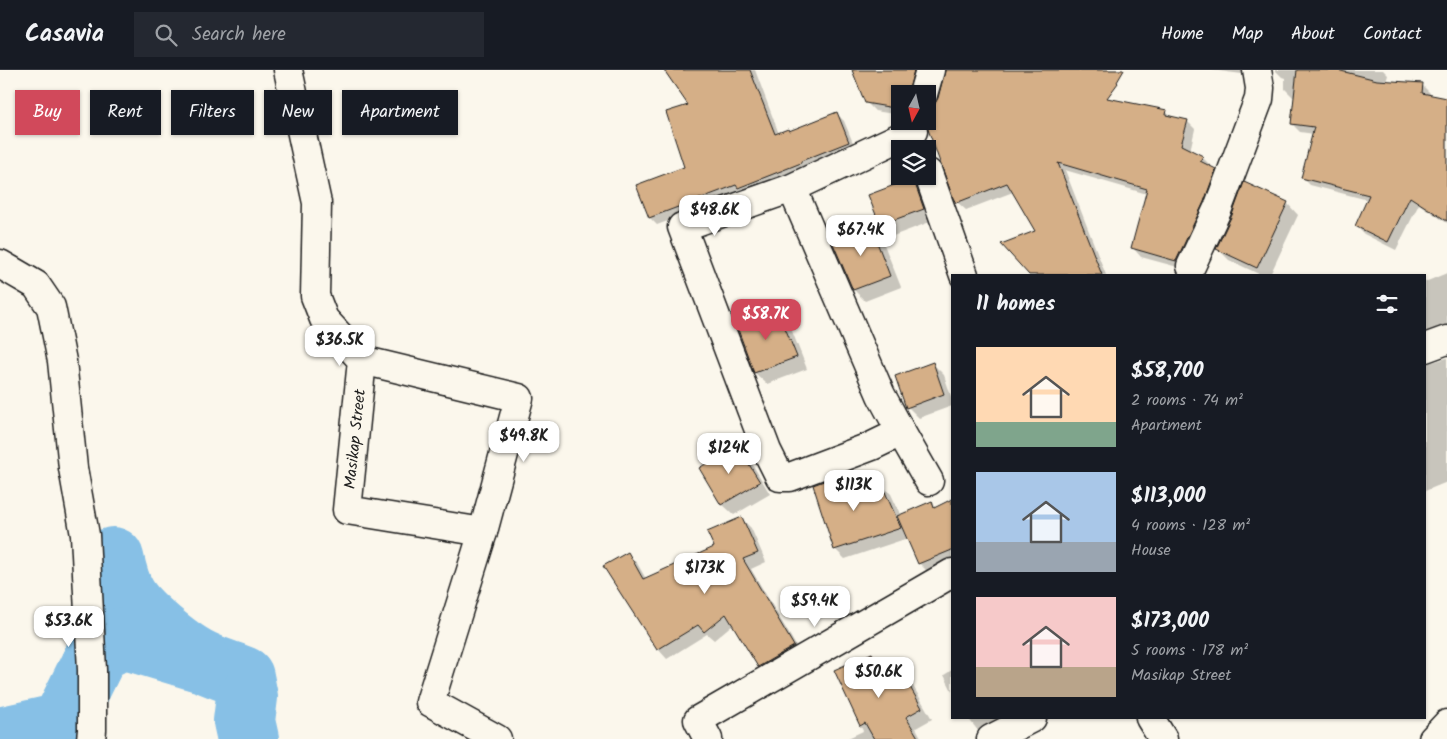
<!DOCTYPE html>
<meta charset="utf-8">
<style>
:root{--surface:#171b24;--page:#242831;--text:#f1f3f6;--muted:#9ea1a6;--line:#363941;--accent:#d1495b}
body{margin:0;font-family:Kalam,sans-serif;background:var(--page);color:var(--text);height:100vh;display:flex;flex-direction:column;font-size:19px;white-space:nowrap}
*{box-sizing:border-box;margin:0}
p{font-size:16px;color:var(--muted)}
.icon{flex:none;width:28px;height:28px;fill:none;stroke:currentColor;stroke-width:2;stroke-linecap:round;stroke-linejoin:round}
.map{position:relative;flex:1;overflow:hidden}
.details{position:absolute;left:951px;top:204px;width:475px;height:445px;display:flex;flex-direction:column;background:var(--surface);border-radius:0px;box-shadow:0 1px 4px #0004}
.details>*{flex:none}
.hud{position:absolute;left:15px;top:20px;width:475px;height:45px;display:flex;gap:10px}
.needle{width:32px;rotate:188deg}
.buttons{position:absolute;left:891px;top:15px;display:grid;gap:10px}
.buttons a{display:grid;place-items:center;width:45px;height:45px;border-radius:0px;background:var(--surface);box-shadow:0 1px 4px #0004;font-size:25px}
.price{position:absolute;translate:-50% -42px;padding:0 11px;border-radius:10px;background:#fff;color:#222;font-size:16px;line-height:32px;filter:drop-shadow(0 1px 2px #0008)}
.price::after{content:'';position:absolute;left:50%;top:30px;width:15px;height:11px;margin-left:-8px;background:inherit;clip-path:polygon(0 0,100% 0,50% 100%)}
.price.on{background:var(--accent);color:#fff}
ul{padding:0;list-style:none}
li{display:flex;align-items:center;gap:15px;height:125px;padding:0 25px}
li span{display:grid;place-items:center;flex:none;width:140px;height:100px;border-radius:0px;color:#555}
li>.icon{margin-inline-start:auto}
span .icon{width:60px;height:60px;fill:#fffc;stroke-width:1}
li b{font-size:21px}
h2{display:flex;justify-content:space-between;align-items:center;height:60px;padding:0 25px;font-size:21px}
.chip{padding:0 18px;border-radius:0px;background:var(--surface);box-shadow:0 1px 4px #0004;font-size:18px;line-height:45px}
.chip.on{background:var(--accent);color:#fff}
header{display:flex;align-items:center;gap:30px;box-sizing:border-box;height:70px;padding:0 25px;background:var(--surface);border-bottom:1px solid var(--line)}
header strong{font-size:24px}
nav{display:flex;gap:28px;margin-inline-start:auto;font-size:18px}
.search{width:350px;height:45px;background:var(--page);display:flex;align-items:center;gap:12px;box-sizing:border-box;padding:0 18px;border-radius:0px;color:var(--muted);font-size:19px}
.map>svg:first-child{display:block}
.shadow{fill:#0003}
.lines{fill:none;stroke-linecap:round;stroke-linejoin:round}
.river{stroke:#87c0e6;stroke-width:62}
.building{fill:#d5af87;stroke:#1c1c1c}
.minor-casing{stroke:#1c1c1c;stroke-width:31}
.minor{stroke:#fbf7ec;stroke-width:28}
.labels{text-anchor:middle;stroke-width:5;stroke-linejoin:round;paint-order:stroke}
.street-label{font-size:16px;fill:#1c1c1c;stroke:#fbf7ec}
</style>
<header>
<strong>Casavia</strong>
<div class="search"><svg class="icon" aria-label="search" viewBox="0 0 24 24"><circle cx="10" cy="10" r="6"/><path d="M15 15l6 6"/></svg>Search here</div>
<nav><a>Home</a><a>Map</a><a>About</a><a>Contact</a></nav>
</header>
<div class="map">
<svg width="1447" height="669" viewBox="0 0 1447 669">
<rect width="100%" height="100%" fill="#fbf7ec"/>
<filter id="ink" filterUnits="userSpaceOnUse"><feTurbulence type="fractalNoise" baseFrequency=".02" numOctaves="2"/><feDisplacementMap in="SourceGraphic" scale="10" xChannelSelector="R" yChannelSelector="G"/><feConvolveMatrix kernelMatrix="1 2 1 2 8 2 1 2 1" color-interpolation-filters="sRGB"/></filter>
<g filter="url(#ink)">
<g class="shadow">
<path d="M666,0H755L779,64L789,62L836,43L844,51L856,80L657,155L650,148L686,98L690,36Z"/>
<path d="M858,0H926L917,24H900V45L875,41L866,32Z"/>
<path d="M1211,0H1253L1250,5Z"/>
<path d="M1275,0H1383L1388,5L1386,12L1422,15L1430,23V26L1447,29V153L1419,134L1396,180L1364,164L1356,156L1368,130L1310,115L1302,107L1314,64L1300,62L1292,54L1295,27H1293L1285,19V8L1282,7Z"/>
<path d="M928,40L1166,42L1172,47L1187,51L1195,59L1190,81L1202,87L1210,95L1209,97L1215,100L1224,108L1197,173L1171,161L1188,191L1185,199L1141,187L1133,178L1147,124L1065,100L1106,205H1031L1037,162L1013,122L966,140L957,132L928,51Z"/>
<path d="M913,110L924,121L935,150L893,166L881,155L870,126Z"/>
<path d="M1287,133L1298,145L1270,205H1261L1229,190L1218,179Z"/>
<path d="M870,156L881,167L901,217L865,231L854,220Z"/>
<path d="M1447,203V264L1425,273V212Z"/>
<path d="M777,239L788,251L807,299L767,314L755,303L737,255Z"/>
<path d="M1447,288V412L1425,421V294Z"/>
<path d="M932,293L944,305L952,329V336L919,348L908,337Z"/>
<path d="M737,376L748,387L770,424L734,445L722,434Z"/>
<path d="M845,404L855,414L859,424L881,414L891,424L901,446L931,433L936,438L952,431V493L929,503L919,493L908,468L845,489L835,479Z"/>
<path d="M741,448L751,458L766,492L751,499L802,586L768,606L759,597L733,554L714,570L707,564L667,589L658,579L627,484L637,493L646,509L715,478Z"/>
<path d="M872,585L883,596L890,611L902,605L913,616L932,649L916,658L922,669H846L863,661L836,601Z"/>
<path d="M952,600V621L944,605Z"/>
<path d="M968,648H1000L1001,649L979,662Z"/>
</g>
<g class="lines">
<g class="river">
<path d="M113,488C116,502 119,516 127,528C138,546 180,580 200,590C213,597 228,601 243,607L247,627L244,651L248,669"/>
<path d="M0,668L62,654L98,581L123,568L200,591"/>
</g>
</g>
<g class="building">
<path d="M664,0H750L775,64L788,59L789,61L837,42L849,72L801,91V93L738,118L736,115L649,148L636,115L684,97L666,42L688,35Z"/>
<path d="M852,0H914L908,24H900V39L865,33Z"/>
<path d="M945,0H1124L1117,12L1118,13L1107,28L1167,40L1166,45L1188,50L1181,75L1203,86L1200,91L1216,99L1204,132L1176,191L1131,178L1147,119L1058,93L1102,205H1029L1001,174L1035,161L1007,113L956,133L953,128L925,51H928V39L934,35L938,28Z"/>
<path d="M1297,0H1337L1377,10L1423,13L1422,23L1447,28V151L1410,127L1388,172L1355,156L1369,125L1301,108L1314,57L1291,54Z"/>
<path d="M913,108L924,139L880,155L868,125Z"/>
<path d="M1244,112L1288,132L1257,198L1216,179L1232,145Z"/>
<path d="M870,154L890,206L853,220L831,169Z"/>
<path d="M777,238L797,287L754,303L736,254Z"/>
<path d="M933,292L944,324L906,338L895,306Z"/>
<path d="M737,375L760,412L721,435L699,398Z"/>
<path d="M846,403L853,425L881,413L901,458L834,480L813,415Z"/>
<path d="M952,429V480L918,494L897,446L932,431L934,438Z"/>
<path d="M742,447L758,483L743,489L794,576L758,597L726,544L704,562L698,555L657,580L603,496L628,482L643,509L714,477L707,462Z"/>
<path d="M872,583L885,613L902,603L922,638L906,647L919,669H874L865,653L860,656L834,600Z"/>
</g>
<g class="lines">
<g class="minor-casing">
<g id="minor">
<path d="M288,0L317,133L315,226L324,249L362,290L347,440L483,462"/>
<path d="M923,24L930,0"/>
<path d="M928,103L964,205"/>
<path d="M792,118L881,325L901,362L872,376L790,407H780L767,381L682,157L792,118L913,61"/>
<path d="M0,194L36,215L51,237L62,291L73,398L85,465L92,600V660L91,669"/>
<path d="M1191,196L1218,138L1259,29L1260,18L1257,0"/>
<path d="M1425,278L1447,270"/>
<path d="M362,290L519,328L483,462L430,632L497,669"/>
<path d="M901,362L929,411"/>
<path d="M1150,648L1163,669"/>
<path d="M708,669L698,650L952,503"/>
<path d="M991,669L1032,648"/>
<path d="M1433,669L1447,654"/>
</g>
</g>
<use href="#minor" class="minor"/>
</g>
</g>
<g class="labels">
<g class="street-label">
<text transform="translate(354 369) rotate(-84)" y="6">Masikap Street</text>
</g>
</g>
</svg>
<div class="buttons">
<a><svg class="needle" viewBox="-14 -14 28 28"><path d="M0-13l5 13h-10z" fill="#e53935"/><path d="M0 13l5-13h-10z" fill="#9ea1a6"/></svg></a>
<a><svg class="icon" aria-label="layers" viewBox="0 0 24 24"><path d="M12 4l9 5-9 5-9-5zM3 14l9 5 9-5"/></svg></a>
</div>
<b class="price" style="left:715px;top:167px">$48.6K</b>
<b class="price" style="left:861px;top:187px">$67.4K</b>
<b class="price on" style="left:766px;top:271px">$58.7K</b>
<b class="price" style="left:340px;top:297px">$36.5K</b>
<b class="price" style="left:524px;top:393px">$49.8K</b>
<b class="price" style="left:729px;top:405px">$124K</b>
<b class="price" style="left:854px;top:442px">$113K</b>
<b class="price" style="left:705px;top:525px">$173K</b>
<b class="price" style="left:815px;top:558px">$59.4K</b>
<b class="price" style="left:69px;top:578px">$53.6K</b>
<b class="price" style="left:879px;top:629px">$50.6K</b>
<div class="hud">
<a class="chip on">Buy</a>
<a class="chip">Rent</a>
<a class="chip">Filters</a>
<a class="chip">New</a>
<a class="chip">Apartment</a>
</div>
<section class="details">
<h2>11 homes<svg class="icon" aria-label="filters" viewBox="0 0 24 24"><path d="M4 7h16M4 17h16"/><circle cx="9" cy="7" r="2"/><circle cx="15" cy="17" r="2"/></svg></h2>
<ul>
<li><span style="background:linear-gradient(#ffd9b3 75%,#7fa58c 0)"><svg class="icon" aria-label="home" viewBox="0 0 24 24"><path d="M3 11l9-7 9 7M6 9v11h12V9"/></svg></span><div><b>$58,700</b><p>2 rooms · 74 m²</p><p>Apartment</p></div></li>
<li><span style="background:linear-gradient(#a9c7e8 70%,#9aa5b1 0)"><svg class="icon" aria-label="home" viewBox="0 0 24 24"><path d="M3 11l9-7 9 7M6 9v11h12V9"/></svg></span><div><b>$113,000</b><p>4 rooms · 128 m²</p><p>House</p></div></li>
<li><span style="background:linear-gradient(#f6c9c9 70%,#b9a48a 0)"><svg class="icon" aria-label="home" viewBox="0 0 24 24"><path d="M3 11l9-7 9 7M6 9v11h12V9"/></svg></span><div><b>$173,000</b><p>5 rooms · 178 m²</p><p>Masikap Street</p></div></li>
</ul>
</section>
</div>
